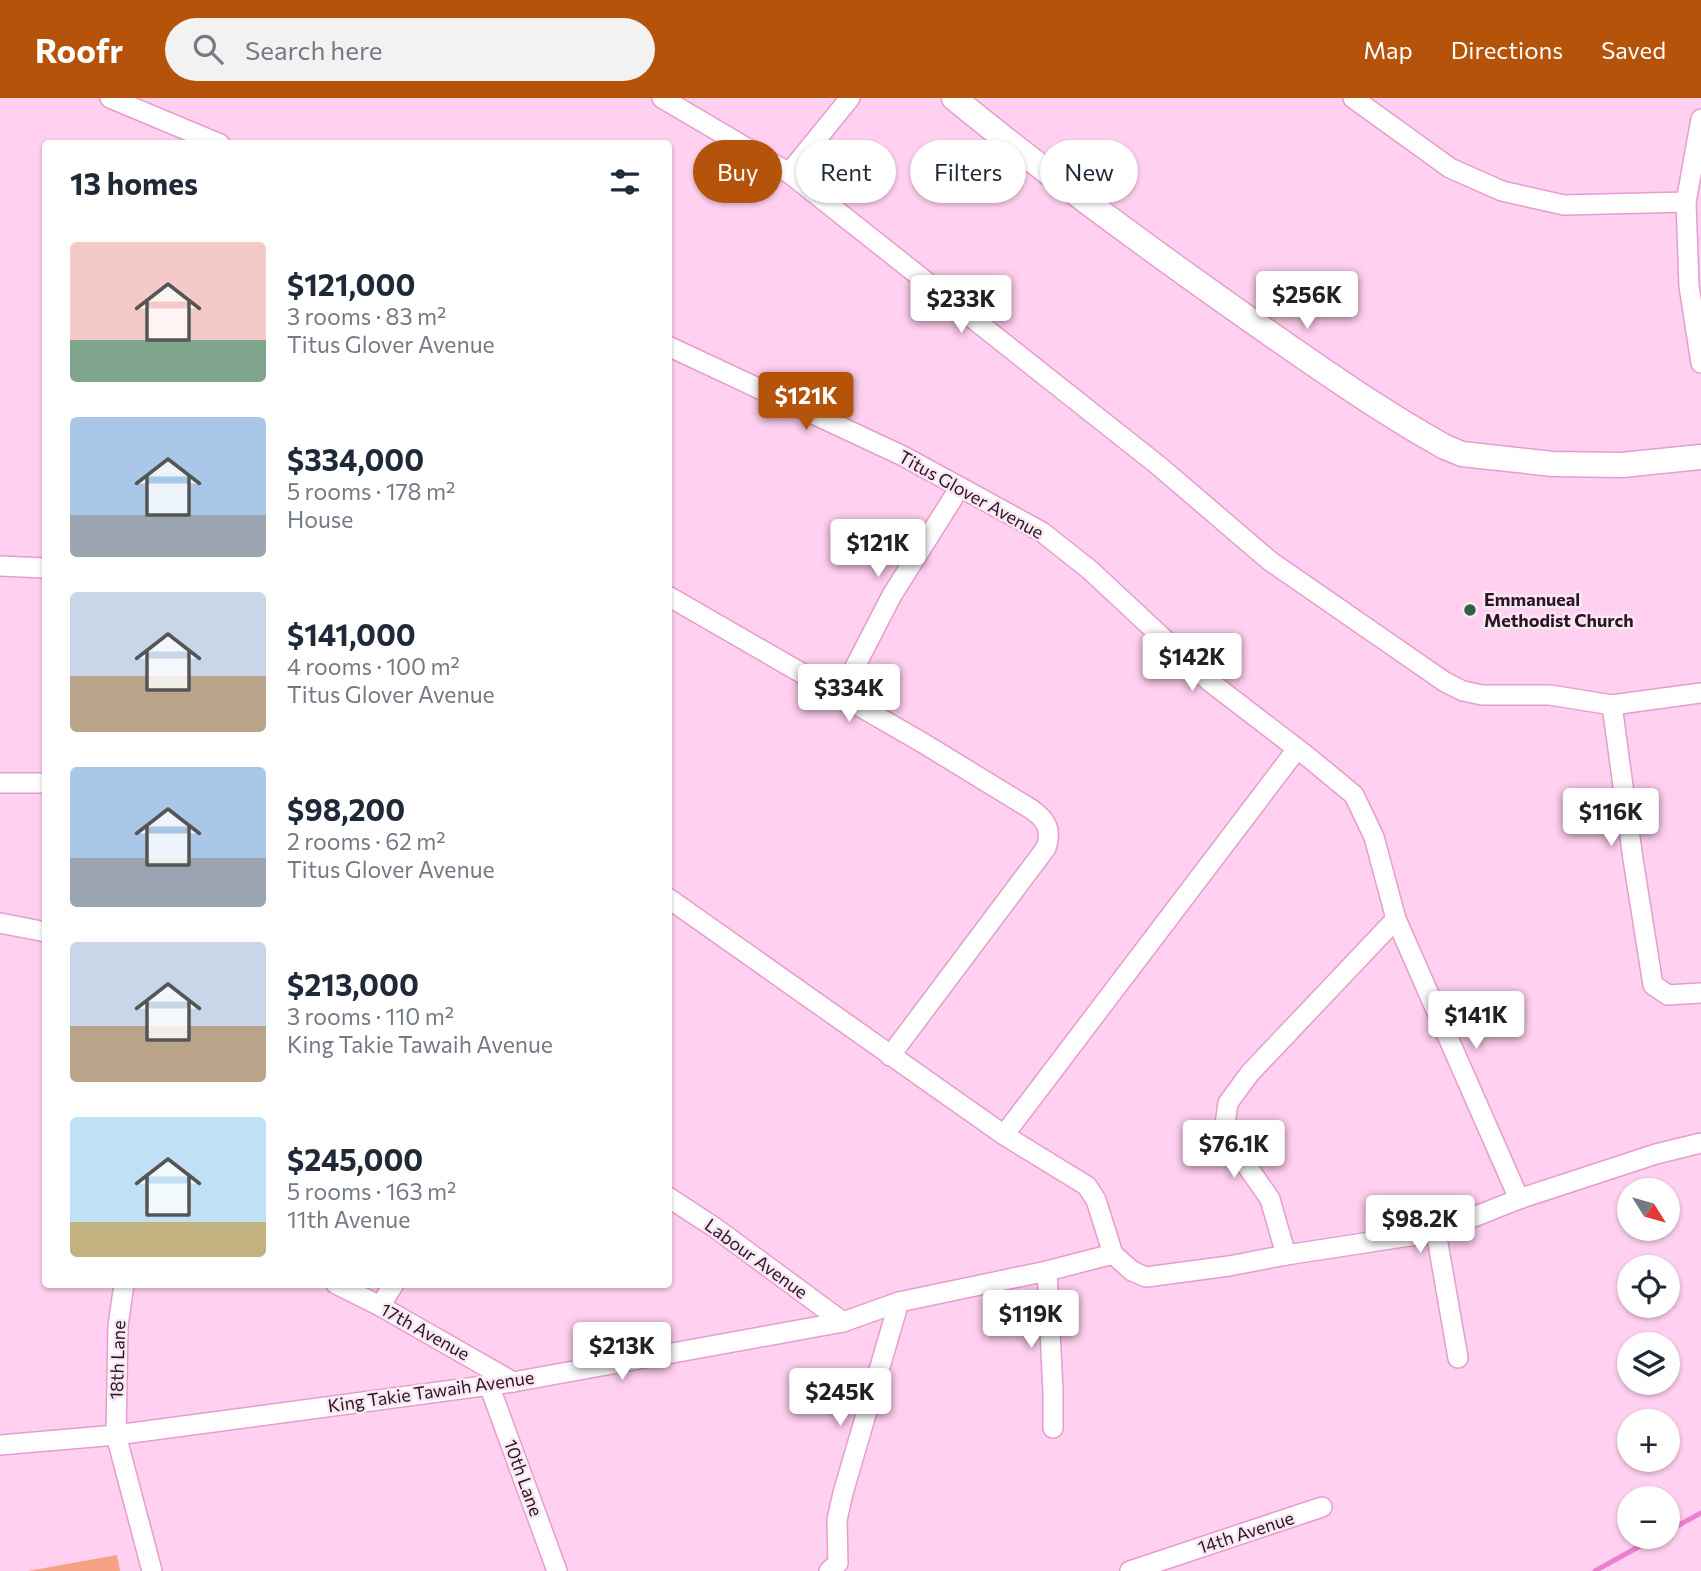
<!DOCTYPE html>
<meta charset="utf-8">
<style>
:root{--surface:#fff;--page:#f2f2f3;--text:#1f2937;--muted:#747a83;--accent:#b45309}
body{margin:0;font-family:Commissioner,sans-serif;background:var(--page);color:var(--text);height:100vh;display:flex;flex-direction:column;font-size:26px;white-space:nowrap}
*{box-sizing:border-box;margin:0}
p{font-size:23px;color:var(--muted)}
.icon{flex:none;width:38px;height:38px;fill:none;stroke:currentColor;stroke-width:2;stroke-linecap:round;stroke-linejoin:round}
.map{position:relative;flex:1;overflow:hidden}
.drawer{position:absolute;left:42px;top:42px;width:630px;height:1148px;display:flex;flex-direction:column;background:var(--surface);border-radius:7px;box-shadow:0 2px 5px #0004}
.drawer>*{flex:none}
.top-card{position:absolute;left:693px;top:42px;width:665px;height:63px;display:flex;gap:14px}
.needle{width:46px;rotate:127deg}
.controls{position:absolute;left:1617px;top:1080px;display:grid;gap:14px}
.controls a{display:grid;place-items:center;width:63px;height:63px;border-radius:50%;background:var(--surface);box-shadow:0 2px 5px #0004;font-size:35px}
.price{position:absolute;translate:-50% -60px;padding:0 16px;border-radius:7px;background:#fff;color:#222;font-size:23px;line-height:46px;filter:drop-shadow(0 2px 4px #0008)}
.price::after{content:'';position:absolute;left:50%;top:42px;width:21px;height:16px;margin-left:-10px;background:inherit;clip-path:polygon(0 0,100% 0,50% 100%)}
.price.active{background:var(--accent);color:#fff}
ul{padding:0;list-style:none}
li{display:flex;align-items:center;gap:21px;height:175px;padding:0 28px}
li span{display:grid;place-items:center;flex:none;width:196px;height:140px;border-radius:7px;color:#555}
li>.icon{margin-inline-start:auto}
span .icon{width:84px;height:84px;fill:#fffc;stroke-width:1}
li b{font-size:30px}
h2{display:flex;justify-content:space-between;align-items:center;height:84px;padding:0 28px;font-size:30px}
.tag{padding:0 24px;border-radius:32px;background:var(--surface);box-shadow:0 2px 5px #0004;font-size:24px;line-height:63px}
.tag.active{background:var(--accent);color:#fff}
header{display:flex;align-items:center;gap:42px;box-sizing:border-box;height:98px;padding:0 35px;background:var(--accent);color:#fff}
header strong{font-size:33px}
nav{display:flex;gap:38px;margin-inline-start:auto;font-size:24px}
.search{width:490px;height:63px;background:var(--page);display:flex;align-items:center;gap:18px;box-sizing:border-box;padding:0 24px;border-radius:38px;color:var(--muted);font-size:26px}
.map>svg:first-child{display:block}
.green{fill:#f6a286}
.lines{fill:none;stroke-linecap:round;stroke-linejoin:round}
.stream{stroke:#ee7fce;stroke-width:5}
.minor-casing{stroke:#e79ccf;stroke-width:22}
.tertiary-casing{stroke:#e79ccf;stroke-width:27}
.minor{stroke:#fff;stroke-width:19}
.tertiary{stroke:#fff;stroke-width:24}
.poi-dot{fill:#2f6348;stroke:#f8e8f2;stroke-width:2.5}
.labels{text-anchor:middle;stroke-width:5;stroke-linejoin:round;paint-order:stroke}
.street-label{font-size:18px;fill:#2f1327;stroke:#f8e8f2}
.poi-label{font-size:18px;font-weight:bold;fill:#2f1327;stroke:#f8e8f2;text-anchor:start}
</style>
<header>
<strong>Roofr</strong>
<div class="search"><svg class="icon" aria-label="search" viewBox="0 0 24 24"><circle cx="10" cy="10" r="6"/><path d="M15 15l6 6"/></svg>Search here</div>
<nav><a>Map</a><a>Directions</a><a>Saved</a></nav>
</header>
<div class="map">
<svg width="1701" height="1473" viewBox="0 0 1701 1473">
<rect width="100%" height="100%" fill="#ffd0ef"/>
<path class="green" d="M117,1457L120,1473H28Z"/>
<g class="lines">
<g class="stream">
<path d="M1668,1433L1701,1415"/>
<path d="M1595,1473L1658,1438"/>
</g>
<g class="minor-casing">
<g id="minor">
<path d="M110,0L220,46"/>
<path d="M662,0L789,75L1159,368L1270,463L1445,584L1463,593L1482,597H1550L1612,607L1701,595"/>
<path d="M1353,0L1450,70L1502,93L1564,107L1686,104"/>
<path d="M1701,21L1686,104L1689,188L1701,265"/>
<path d="M789,75L850,0"/>
<path d="M668,248L903,358L1042,434L1090,472L1209,583L1308,659L1354,697L1374,739L1396,821L1519,1101"/>
<path d="M0,468L46,470"/>
<path d="M668,498L923,645L1031,711C1047,722 1052,732 1046,750L890,958"/>
<path d="M840,598L892,497L960,389"/>
<path d="M1612,607L1633,761L1653,887L1668,897L1701,895"/>
<path d="M0,685H46"/>
<path d="M668,800L1004,1037L1087,1088L1096,1102L1113,1156L1132,1173L1146,1179L1229,1168L1286,1157L1436,1134L1519,1101L1656,1056L1701,1045"/>
<path d="M0,825L46,834"/>
<path d="M1004,1037L1297,651"/>
<path d="M668,1099L714,1129L843,1224"/>
<path d="M1436,1134L1458,1260"/>
<path d="M1286,1157L1270,1101L1229,1042L1225,1027L1228,1005L1250,975L1396,821"/>
<path d="M1047,1173L1053,1294V1330"/>
<path d="M124,1186L118,1228L116,1337L152,1473"/>
<path d="M336,1186L380,1208L513,1284"/>
<path d="M380,1208L394,1186"/>
<path d="M489,1287L557,1473"/>
<path d="M0,1347L116,1337L513,1284L843,1224L899,1204L1047,1173L1113,1156"/>
<path d="M829,1473L838,1465L837,1422L843,1395L899,1204"/>
<path d="M1130,1473L1322,1409"/>
</g>
</g>
<g class="tertiary-casing">
<path id="tertiary" d="M954,0C1049,78 1148,150 1249,221C1312,265 1377,311 1445,349L1462,356L1553,366L1622,367L1701,359"/>
</g>
<use href="#minor" class="minor"/>
<use href="#tertiary" class="tertiary"/>
</g>
<circle class="poi-dot" cx="1470" cy="512" r="7"/>
<g class="labels">
<g class="street-label">
<text transform="translate(971 397) rotate(29)" y="6">Titus Glover Avenue</text>
<text transform="translate(756 1161) rotate(36)" y="6">Labour Avenue</text>
<text transform="translate(425 1234) rotate(29)" y="6">17th Avenue</text>
<text transform="translate(118 1262) rotate(-88)" y="6">18th Lane</text>
<text transform="translate(431 1294) rotate(-8)" y="6">King Takie Tawaih Avenue</text>
<text transform="translate(523 1380) rotate(70)" y="6">10th Lane</text>
<text transform="translate(1246 1435) rotate(-18)" y="6">14th Avenue</text>
</g>
<g class="poi-label">
<text x="1484" y="508">Emmanueal<tspan x="1484" dy="21">Methodist Church</tspan></text>
</g>
</g>
</svg>
<div class="controls">
<a><svg class="needle" viewBox="-14 -14 28 28"><path d="M0-13l5 13h-10z" fill="#e53935"/><path d="M0 13l5-13h-10z" fill="#747a83"/></svg></a>
<a><svg class="icon" aria-label="locate" viewBox="0 0 24 24"><circle cx="12" cy="12" r="6"/><path d="M12 2v4M12 18v4M2 12h4M18 12h4"/></svg></a>
<a><svg class="icon" aria-label="layers" viewBox="0 0 24 24"><path d="M12 4l9 5-9 5-9-5zM3 14l9 5 9-5"/></svg></a>
<a>+</a>
<a>−</a>
</div>
<b class="price" style="left:1307px;top:233px">$256K</b>
<b class="price" style="left:961px;top:237px">$233K</b>
<b class="price active" style="left:806px;top:334px">$121K</b>
<b class="price" style="left:878px;top:481px">$121K</b>
<b class="price" style="left:1192px;top:595px">$142K</b>
<b class="price" style="left:849px;top:626px">$334K</b>
<b class="price" style="left:1611px;top:750px">$116K</b>
<b class="price" style="left:1476px;top:953px">$141K</b>
<b class="price" style="left:1234px;top:1082px">$76.1K</b>
<b class="price" style="left:1420px;top:1157px">$98.2K</b>
<b class="price" style="left:1031px;top:1252px">$119K</b>
<b class="price" style="left:622px;top:1284px">$213K</b>
<b class="price" style="left:840px;top:1330px">$245K</b>
<div class="top-card">
<a class="tag active">Buy</a>
<a class="tag">Rent</a>
<a class="tag">Filters</a>
<a class="tag">New</a>
</div>
<section class="drawer">
<h2>13 homes<svg class="icon" aria-label="filters" viewBox="0 0 24 24"><path d="M4 7h16M4 17h16"/><circle cx="9" cy="7" r="2"/><circle cx="15" cy="17" r="2"/></svg></h2>
<ul>
<li><span style="background:linear-gradient(#f6c9c9 70%,#7fa58c 0)"><svg class="icon" aria-label="home" viewBox="0 0 24 24"><path d="M3 11l9-7 9 7M6 9v11h12V9"/></svg></span><div><b>$121,000</b><p>3 rooms · 83 m²</p><p>Titus Glover Avenue</p></div></li>
<li><span style="background:linear-gradient(#a9c7e8 70%,#9aa5b1 0)"><svg class="icon" aria-label="home" viewBox="0 0 24 24"><path d="M3 11l9-7 9 7M6 9v11h12V9"/></svg></span><div><b>$334,000</b><p>5 rooms · 178 m²</p><p>House</p></div></li>
<li><span style="background:linear-gradient(#c9d6e8 60%,#b9a48a 0)"><svg class="icon" aria-label="home" viewBox="0 0 24 24"><path d="M3 11l9-7 9 7M6 9v11h12V9"/></svg></span><div><b>$141,000</b><p>4 rooms · 100 m²</p><p>Titus Glover Avenue</p></div></li>
<li><span style="background:linear-gradient(#a9c7e8 65%,#9aa5b1 0)"><svg class="icon" aria-label="home" viewBox="0 0 24 24"><path d="M3 11l9-7 9 7M6 9v11h12V9"/></svg></span><div><b>$98,200</b><p>2 rooms · 62 m²</p><p>Titus Glover Avenue</p></div></li>
<li><span style="background:linear-gradient(#c9d6e8 60%,#b9a48a 0)"><svg class="icon" aria-label="home" viewBox="0 0 24 24"><path d="M3 11l9-7 9 7M6 9v11h12V9"/></svg></span><div><b>$213,000</b><p>3 rooms · 110 m²</p><p>King Takie Tawaih Avenue</p></div></li>
<li><span style="background:linear-gradient(#bfe0f5 75%,#c2b280 0)"><svg class="icon" aria-label="home" viewBox="0 0 24 24"><path d="M3 11l9-7 9 7M6 9v11h12V9"/></svg></span><div><b>$245,000</b><p>5 rooms · 163 m²</p><p>11th Avenue</p></div></li>
</ul>
</section>
</div>
